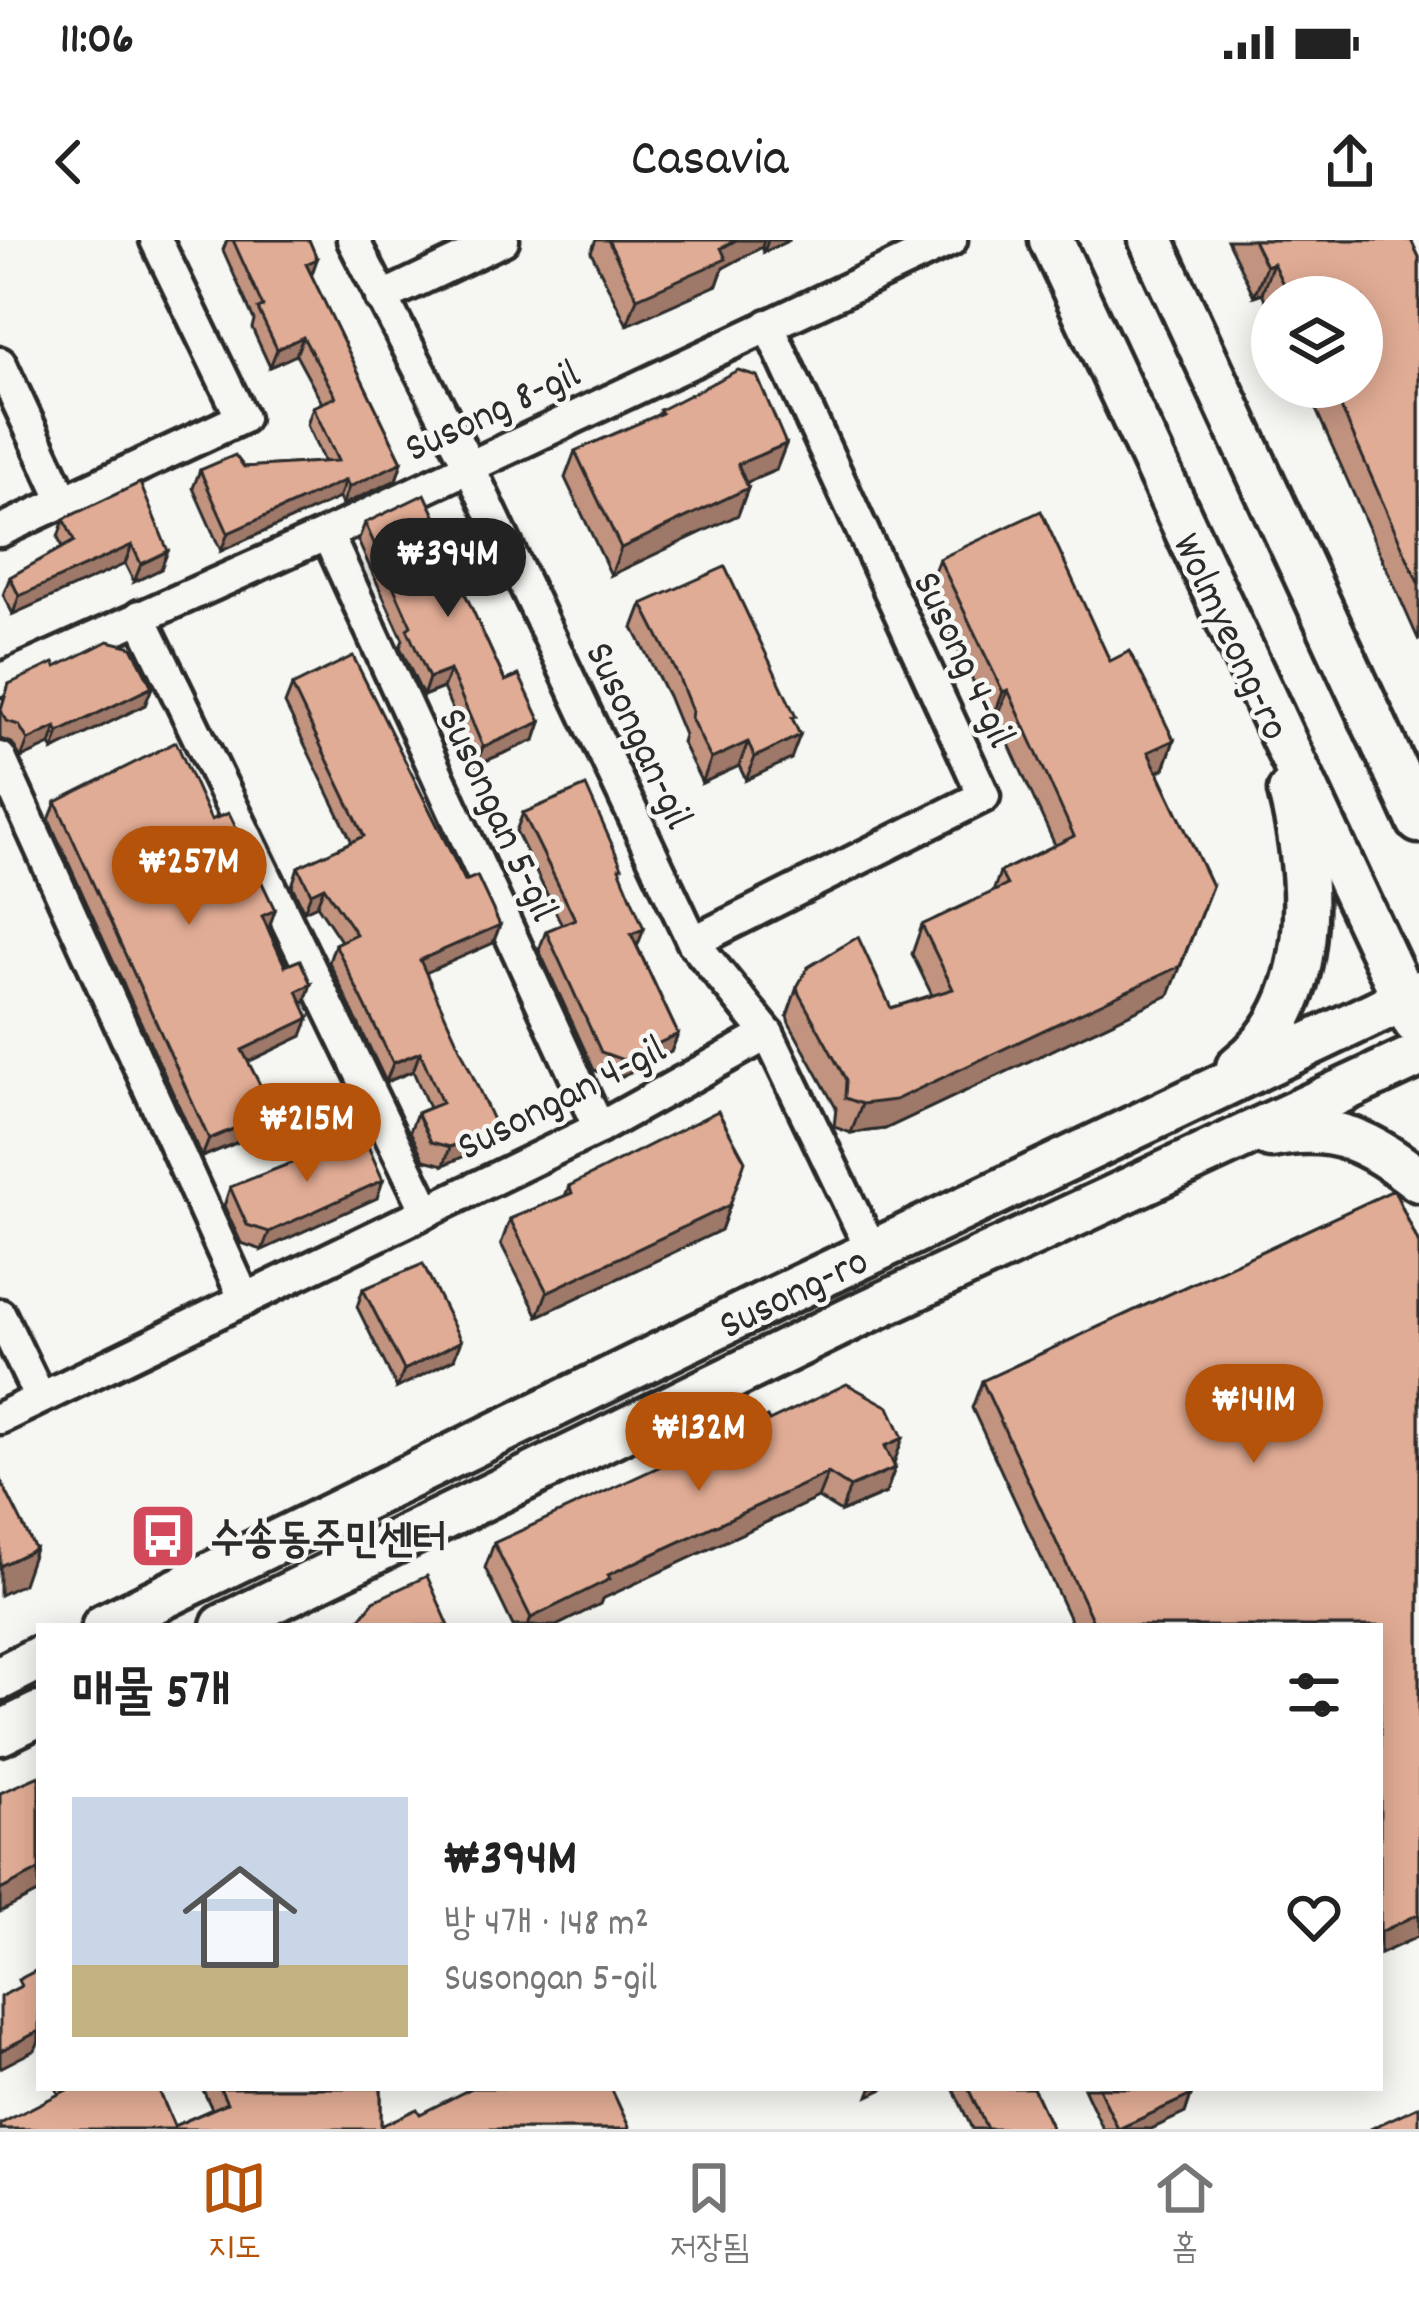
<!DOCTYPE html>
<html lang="ko">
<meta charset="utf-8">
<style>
:root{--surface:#fff;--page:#f2f2f2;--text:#222;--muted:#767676;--line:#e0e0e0;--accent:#b45309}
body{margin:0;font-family:Dekko,"Poor Story",sans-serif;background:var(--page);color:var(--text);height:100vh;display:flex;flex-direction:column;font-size:45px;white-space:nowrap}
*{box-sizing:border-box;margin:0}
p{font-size:39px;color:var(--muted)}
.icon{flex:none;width:66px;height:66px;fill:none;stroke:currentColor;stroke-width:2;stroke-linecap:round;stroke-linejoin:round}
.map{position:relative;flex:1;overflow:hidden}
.drawer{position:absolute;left:36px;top:1383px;width:1347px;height:468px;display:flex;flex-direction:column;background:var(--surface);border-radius:0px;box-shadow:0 6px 30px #0003}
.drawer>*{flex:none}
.fabs{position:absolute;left:1251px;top:36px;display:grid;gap:24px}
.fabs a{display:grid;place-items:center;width:132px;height:132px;border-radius:50%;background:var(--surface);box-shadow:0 6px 30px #0003;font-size:60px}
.price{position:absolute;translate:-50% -102px;padding:0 27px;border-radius:42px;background:var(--accent);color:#fff;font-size:39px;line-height:78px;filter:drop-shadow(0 3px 6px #0008)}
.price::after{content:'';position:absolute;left:50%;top:72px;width:36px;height:27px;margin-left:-18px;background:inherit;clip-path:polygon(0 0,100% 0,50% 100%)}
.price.current{background:#222;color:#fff}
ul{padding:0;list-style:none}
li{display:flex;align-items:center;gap:36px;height:300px;padding:0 36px}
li+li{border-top:3px solid var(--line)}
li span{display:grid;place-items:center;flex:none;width:336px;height:240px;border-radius:0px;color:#555}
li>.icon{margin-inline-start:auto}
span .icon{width:144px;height:144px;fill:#fffc;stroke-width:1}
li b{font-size:51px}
h2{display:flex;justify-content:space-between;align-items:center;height:144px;padding:0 36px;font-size:51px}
.status{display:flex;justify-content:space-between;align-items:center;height:84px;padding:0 60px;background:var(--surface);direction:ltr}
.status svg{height:33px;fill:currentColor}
header{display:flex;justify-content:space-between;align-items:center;height:156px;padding:0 36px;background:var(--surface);font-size:54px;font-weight:600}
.tabs{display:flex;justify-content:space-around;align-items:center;height:168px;border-top:3px solid var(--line);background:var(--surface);font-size:33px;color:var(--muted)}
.tabs a{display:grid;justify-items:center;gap:6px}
.tabs .current{color:var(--accent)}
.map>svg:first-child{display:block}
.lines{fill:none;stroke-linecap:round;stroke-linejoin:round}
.street-casing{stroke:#2b2b2b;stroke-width:39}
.secondary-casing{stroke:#2b2b2b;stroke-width:51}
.street{stroke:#f6f6f2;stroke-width:30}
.secondary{stroke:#f6f6f2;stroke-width:42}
.wall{fill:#c29480;stroke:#2b2b2b;stroke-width:3}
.shaded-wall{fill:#9e7868;stroke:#2b2b2b;stroke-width:3}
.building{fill:#e1ac95;stroke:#2b2b2b;stroke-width:3}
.labels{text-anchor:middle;stroke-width:9;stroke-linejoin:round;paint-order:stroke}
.street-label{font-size:42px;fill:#2b2b2b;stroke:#f6f6f2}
.poi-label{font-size:42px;font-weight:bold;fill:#2b2b2b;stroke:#f6f6f2;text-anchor:start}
</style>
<div class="status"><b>11:06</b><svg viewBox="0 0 49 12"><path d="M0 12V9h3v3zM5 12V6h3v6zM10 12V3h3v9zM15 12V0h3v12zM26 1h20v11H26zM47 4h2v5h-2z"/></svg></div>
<header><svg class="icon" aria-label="back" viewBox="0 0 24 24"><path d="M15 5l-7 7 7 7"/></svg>Casavia<svg class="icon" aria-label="share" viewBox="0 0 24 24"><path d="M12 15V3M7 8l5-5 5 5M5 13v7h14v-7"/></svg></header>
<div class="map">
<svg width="1419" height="1889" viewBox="0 0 1419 1889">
<rect width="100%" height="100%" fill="#f6f6f2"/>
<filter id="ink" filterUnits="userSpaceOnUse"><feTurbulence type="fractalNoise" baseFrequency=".00833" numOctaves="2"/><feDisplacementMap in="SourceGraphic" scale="24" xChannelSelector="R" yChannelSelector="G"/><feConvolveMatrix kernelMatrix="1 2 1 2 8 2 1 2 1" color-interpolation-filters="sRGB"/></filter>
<g filter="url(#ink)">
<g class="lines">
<g class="street-casing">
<g id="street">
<path d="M353,0L468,224L693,702L768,794L872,1011"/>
<path d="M381,58L503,0"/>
<path d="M0,123L64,261"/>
<path d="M0,291L242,178L156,0"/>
<path d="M327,294L599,888"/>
<path d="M140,376L426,969"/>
<path d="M0,440L327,294L951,0"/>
<path d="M0,518L245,1060"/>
<path d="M693,702L984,556L768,85"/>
<path d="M0,1075L40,1158"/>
<path d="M0,1178L599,888L768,794"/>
</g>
</g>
<g class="secondary-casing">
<g id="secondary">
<path d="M1051,0L1415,782"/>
<path d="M1151,0L1419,581"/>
<path d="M1238,827C1320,764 1313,642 1290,551"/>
<path d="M1271,896C1335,882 1369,902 1419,940"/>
<path d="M104,1386L767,1062L1419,752"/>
<path d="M223,1386L855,1077L1419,815"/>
<path d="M0,1438L39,1418"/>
<path d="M0,1493L39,1474"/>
</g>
</g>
<use href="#street" class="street"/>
<use href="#secondary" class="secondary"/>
</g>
<g class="wall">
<path d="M227,0H309L317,19L311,35L402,222L396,240L342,265L339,258L221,311L193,248L200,230L324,222L307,185L313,167L322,163L296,115L270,127L252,88L254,80L223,10Z"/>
<path d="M596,0H790L764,12L762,7L723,28L717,45L627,85L591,12Z"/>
<path d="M1227,0H1411L1419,17V401L1306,147H1362V57H1272V75L1262,53L1254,56Z"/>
<path d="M660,170L786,204L776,230L746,243L748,248L738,275L611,335L565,238L575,211L658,175Z"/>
<path d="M140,243L161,329L134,342L125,324L13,374L3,355L10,337L62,308L58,297L64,279Z"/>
<path d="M365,283L452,312L449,319L505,441L541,482L535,500L476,525L443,448L423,456L400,407L403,400L358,301Z"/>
<path d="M939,319L1110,421L1174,500L1164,529L1158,532L1212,646L1169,755L885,889L851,893L834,887L836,868L789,783L787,776L797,747L891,768L932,755L912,714L922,685L993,652L1000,632L1055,605L997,478L992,481L928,347Z"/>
<path d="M642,364L794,482L791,519L746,540L739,526L702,543L682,502L684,495L668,456L633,388Z"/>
<path d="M56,427L152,447L145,465L53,510L50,505L21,518L12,503L0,499V471L9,444Z"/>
<path d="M292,446L465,641L500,685L493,703L426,732L489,905L444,925L424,920L410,891L417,873L429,868L413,831L386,842L329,722L335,704L341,701L317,665L304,671L292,646L298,627L352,602L285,464Z"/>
<path d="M56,562L211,580L275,670L268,688L305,762L302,764V796L248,822L274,872L267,890L202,917L49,580Z"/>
<path d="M523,573L620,632L637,706L678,794L671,812L616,839L594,830L539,710L546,691L562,685L516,591Z"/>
<path d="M383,940L377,958L262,1010L241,1003L224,966L230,947Z"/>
<path d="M569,946L730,965L721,990L538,1076L501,1004L510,979L565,956Z"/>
<path d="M1394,950L1419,1004V1696L1380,1714V1386H1073L972,1168L982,1141Z"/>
<path d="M363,1049L454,1119L397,1148L357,1067Z"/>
<path d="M769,1181L894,1223L895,1228L886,1253L841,1272L818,1258L602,1359L600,1364L556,1386H513L485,1328L494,1303Z"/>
<path d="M55,1848H158L174,1886L212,1869L202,1848H381V1886L420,1874L630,1889H0L59,1854Z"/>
<path d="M953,1848H1033L1052,1889H972Z"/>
<path d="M1084,1848H1188L1191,1855L1185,1873L1151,1889H1103Z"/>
</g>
<g class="shaded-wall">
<path d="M736,0H764L762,7L723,28L717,45L627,85L637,58Z"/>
<path d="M768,0H790L764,12Z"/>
<path d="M317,19L311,37L306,24Z"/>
<path d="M1273,23L1262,53L1254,56L1266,26Z"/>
<path d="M303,97L296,115L270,127L277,109Z"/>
<path d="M786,204L776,230L729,250L738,224Z"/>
<path d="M402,222L396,240L342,265L349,247Z"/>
<path d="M346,240L339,258L221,311L228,293Z"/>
<path d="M748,248L738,275L611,335L621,308Z"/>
<path d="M132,305L125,324L13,374L19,356Z"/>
<path d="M168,311L161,329L134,342L141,324Z"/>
<path d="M450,430L443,448L423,456L429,438Z"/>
<path d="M152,447L145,465L53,510L59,492Z"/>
<path d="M1008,450L997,478L992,481L1003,452Z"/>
<path d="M541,482L535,500L476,525L483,507Z"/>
<path d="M56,487L50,505L21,518L28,500Z"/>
<path d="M800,495L791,519L746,540L755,517Z"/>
<path d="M1174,500L1164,529L1138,540L1148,512Z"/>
<path d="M748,502L739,526L702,543L711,519Z"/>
<path d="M1212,646L1169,755L885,889L851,893L862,864Z"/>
<path d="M324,647L317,665L304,671L311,653Z"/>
<path d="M275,670L269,688L255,694L262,676Z"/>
<path d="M500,685L493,703L414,738L420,720Z"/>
<path d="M644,689L637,707L631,694Z"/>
<path d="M311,744L305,762L290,770L297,751Z"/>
<path d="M309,778L302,796L235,828L242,810Z"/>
<path d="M678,794L671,812L616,839L623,820Z"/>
<path d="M420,812L413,831L386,842L393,823Z"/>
<path d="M274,872L267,890L202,917L209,899Z"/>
<path d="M496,887L489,905L444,925L450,907Z"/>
<path d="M383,940L377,958L262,1010L269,992Z"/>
<path d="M730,965L721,990L538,1076L547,1052Z"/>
<path d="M461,1101L454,1119L397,1148L404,1130Z"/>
<path d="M903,1198L894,1223L876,1231L885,1206Z"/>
<path d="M895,1228L886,1253L841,1272L850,1247Z"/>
<path d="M828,1233L818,1258L602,1359L600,1364L556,1386H528L531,1378L608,1335Z"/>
<path d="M35,1309L23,1344L0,1355V1326Z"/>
<path d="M39,1630V1652L0,1672V1650Z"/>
<path d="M1419,1674V1696L1380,1714V1692Z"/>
<path d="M39,1791V1801L35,1810L0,1828V1811Z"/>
<path d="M872,1848H886L869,1856Z"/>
<path d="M1191,1855L1185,1873L1151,1889H1119Z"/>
</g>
<g class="building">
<path d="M233,0H309L317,19L306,24L402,222L349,247L346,240L228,293L200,230L235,215L244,227L338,221L313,167L336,157L303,97L277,109L258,69L263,67Z"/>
<path d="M608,0H736L721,8L726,19L637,58Z"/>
<path d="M1253,0H1411L1419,17V345L1332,147H1362V57H1289L1273,23L1266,26Z"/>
<path d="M738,130L757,136L786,204L738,224L748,248L621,308L575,211L662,173L660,170Z"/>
<path d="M140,243L168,311L141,324L132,305L19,356L10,337L74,301L64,279Z"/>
<path d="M425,254L452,312L447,314L505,441L519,435L541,482L483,507L450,430L429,438L407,389L411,386L365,283Z"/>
<path d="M1041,271L1110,421L1130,411L1174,500L1148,512L1212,646L1180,726L895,860L862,864L845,858L846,840L799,754L797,747L808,727L858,697L891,768L953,749L922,685L1007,645L1000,632L1074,596L1008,450L1003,452L939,319Z"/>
<path d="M725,327L796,477L792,478L800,495L755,517L748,502L711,519L691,478L692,471L677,433L642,364Z"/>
<path d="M108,401L132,407L152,447L59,492L56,487L28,500L19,485L6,481L1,470L9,444L54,423L56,427Z"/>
<path d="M353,416L465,641L477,636L500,685L420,720L496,887L450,907L431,902L417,873L442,863L420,812L393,823L335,704L356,694L324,647L311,653L298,627L364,596L292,446Z"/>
<path d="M176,502L211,580L229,573L275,670L262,676L285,726L300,720L311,744L297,751L309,778L242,810L274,872L209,899L56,562Z"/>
<path d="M586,546L622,627L619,628L644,689L631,694L678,794L623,820L601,812L546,691L575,679L523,573Z"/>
<path d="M718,871L745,921L730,965L547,1052L510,979L572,953L569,946Z"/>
<path d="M363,895L383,940L269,992L247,985L230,947Z"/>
<path d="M1394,950L1419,1004V1674L1380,1692V1386H1095L982,1141Z"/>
<path d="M423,1024L461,1101L404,1130L363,1049Z"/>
<path d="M847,1144L889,1167L903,1198L885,1206L895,1228L850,1247L828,1233L608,1335L610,1339L531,1378L494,1303L767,1177L769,1181Z"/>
<path d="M0,1239L35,1309L0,1326Z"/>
<path d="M427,1336L449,1386H354L374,1361Z"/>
<path d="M39,1536V1630L0,1650V1553Z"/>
<path d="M39,1729V1791L0,1811V1757L21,1746L18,1740Z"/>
<path d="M71,1848H158L174,1886L227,1863L220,1848H381V1886L417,1869L420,1874L472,1848H611L630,1889H0V1884Z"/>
<path d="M968,1848H1033L1052,1889H987Z"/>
<path d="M1099,1848H1188L1191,1855L1118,1889Z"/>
<path d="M1419,1866V1889H1370Z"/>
</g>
</g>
<defs>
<g id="bus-square" transform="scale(3.45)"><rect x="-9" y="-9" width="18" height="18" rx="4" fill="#d1495b" stroke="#f6f6f2"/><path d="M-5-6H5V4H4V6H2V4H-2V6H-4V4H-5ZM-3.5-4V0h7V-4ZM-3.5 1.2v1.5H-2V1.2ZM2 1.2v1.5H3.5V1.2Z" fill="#fff"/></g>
</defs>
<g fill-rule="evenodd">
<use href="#bus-square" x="163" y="1296"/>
</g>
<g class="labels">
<g class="street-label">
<text transform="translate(491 168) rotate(-25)" y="15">Susong 8-gil</text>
<text transform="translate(1234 395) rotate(65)" y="15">Wolmyeong-ro</text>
<text transform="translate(967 418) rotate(65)" y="15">Susong 4-gil</text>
<text transform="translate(642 494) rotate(65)" y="15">Susongan-gil</text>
<text transform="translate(501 573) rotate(65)" y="15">Susongan 5-gil</text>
<text transform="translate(560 855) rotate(-27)" y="15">Susongan 4-gil</text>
<text transform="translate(792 1050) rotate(-26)" y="15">Susong-ro</text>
</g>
<g class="poi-label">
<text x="210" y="1311">수송동주민센터</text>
</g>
</g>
</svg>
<div class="fabs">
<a><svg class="icon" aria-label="layers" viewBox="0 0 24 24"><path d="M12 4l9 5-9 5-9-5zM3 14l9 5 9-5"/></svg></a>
</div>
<b class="price current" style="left:448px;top:380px">₩394M</b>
<b class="price" style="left:189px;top:688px">₩257M</b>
<b class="price" style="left:307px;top:945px">₩215M</b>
<b class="price" style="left:1254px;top:1226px">₩141M</b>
<b class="price" style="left:699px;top:1254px">₩132M</b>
<section class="drawer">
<h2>매물 5개<svg class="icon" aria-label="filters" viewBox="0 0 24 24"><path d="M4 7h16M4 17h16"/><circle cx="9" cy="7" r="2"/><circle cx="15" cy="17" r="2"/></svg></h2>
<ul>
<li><span style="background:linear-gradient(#c9d6e8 70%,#c2b280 0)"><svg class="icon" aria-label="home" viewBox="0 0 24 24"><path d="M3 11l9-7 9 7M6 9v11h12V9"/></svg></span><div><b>₩394M</b><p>방 4개 · 148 m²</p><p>Susongan 5-gil</p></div><svg class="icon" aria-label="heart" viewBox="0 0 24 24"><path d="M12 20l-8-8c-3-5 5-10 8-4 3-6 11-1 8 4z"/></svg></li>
</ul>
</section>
</div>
<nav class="tabs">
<a class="current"><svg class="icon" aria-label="map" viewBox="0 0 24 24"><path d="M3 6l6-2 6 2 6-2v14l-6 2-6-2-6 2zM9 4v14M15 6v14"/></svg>지도</a>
<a><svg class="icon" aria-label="saved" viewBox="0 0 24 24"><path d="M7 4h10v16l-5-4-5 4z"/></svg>저장됨</a>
<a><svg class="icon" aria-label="home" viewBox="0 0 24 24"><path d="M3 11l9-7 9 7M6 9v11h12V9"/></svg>홈</a>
</nav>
